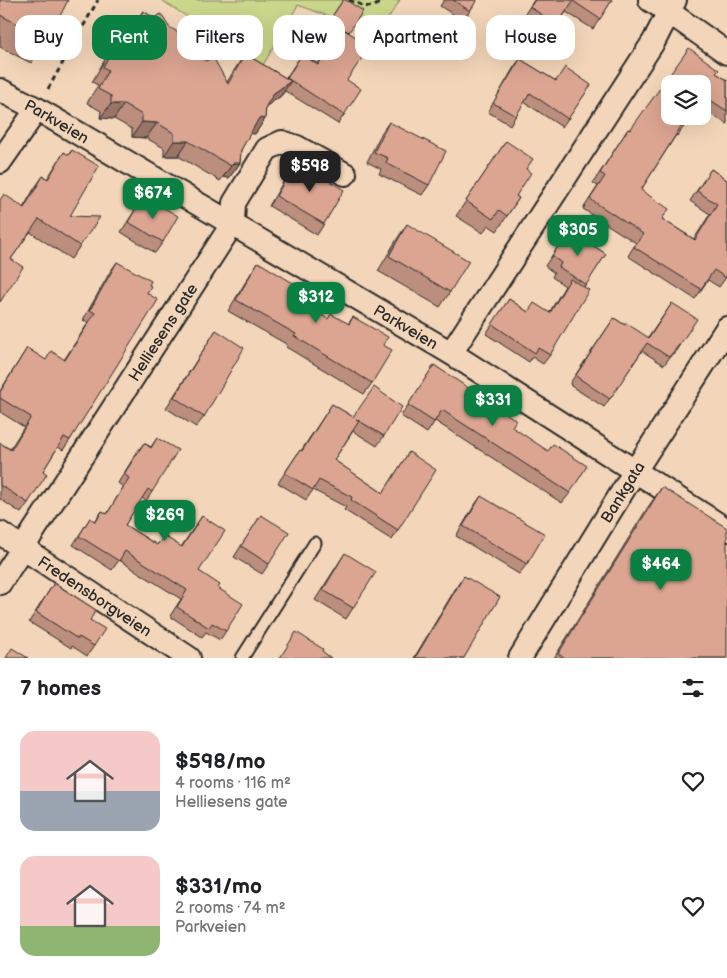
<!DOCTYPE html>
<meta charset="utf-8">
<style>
:root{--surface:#fff;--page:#f6f6f6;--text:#202124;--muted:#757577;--accent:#0b8043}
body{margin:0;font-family:"Balsamiq Sans",sans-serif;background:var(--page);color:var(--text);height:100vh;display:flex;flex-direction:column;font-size:19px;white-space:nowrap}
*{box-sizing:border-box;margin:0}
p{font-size:16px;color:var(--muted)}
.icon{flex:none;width:28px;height:28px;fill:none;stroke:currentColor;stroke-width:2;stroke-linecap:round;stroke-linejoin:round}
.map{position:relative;height:658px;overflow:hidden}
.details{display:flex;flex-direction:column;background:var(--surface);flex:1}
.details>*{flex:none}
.banner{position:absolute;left:15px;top:15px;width:698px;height:45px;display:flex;gap:10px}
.controls{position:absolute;left:661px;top:75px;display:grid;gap:10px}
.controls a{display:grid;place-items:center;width:50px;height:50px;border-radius:10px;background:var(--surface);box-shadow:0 5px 20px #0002;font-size:25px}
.price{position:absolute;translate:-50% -42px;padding:0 11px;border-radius:10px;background:var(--accent);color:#fff;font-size:16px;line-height:32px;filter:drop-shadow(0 1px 2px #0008)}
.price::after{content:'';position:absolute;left:50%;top:30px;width:15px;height:11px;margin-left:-8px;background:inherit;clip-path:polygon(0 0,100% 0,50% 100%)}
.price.on{background:#222;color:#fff}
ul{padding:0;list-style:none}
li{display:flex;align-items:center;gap:15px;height:125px;padding:0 20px}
li span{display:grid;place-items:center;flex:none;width:140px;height:100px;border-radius:15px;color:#555}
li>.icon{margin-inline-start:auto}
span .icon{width:60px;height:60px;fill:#fffc;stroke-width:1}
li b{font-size:21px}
h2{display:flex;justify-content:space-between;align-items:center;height:60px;padding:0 20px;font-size:21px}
.chip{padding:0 18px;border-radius:15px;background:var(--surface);box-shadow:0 5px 20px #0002;font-size:18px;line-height:45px}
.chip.on{background:var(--accent);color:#fff}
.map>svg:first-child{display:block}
.green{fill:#cbd78b;stroke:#7b815b}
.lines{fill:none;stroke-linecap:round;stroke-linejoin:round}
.lane-casing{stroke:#2b2b2b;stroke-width:15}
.street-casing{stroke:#2b2b2b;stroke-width:26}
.path{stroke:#2b2b2b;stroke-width:3;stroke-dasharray:5 4;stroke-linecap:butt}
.lane{stroke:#f3d6b9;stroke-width:11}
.street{stroke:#f3d6b9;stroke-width:22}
.wall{fill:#bc8e7d;stroke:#2b2b2b}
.shaded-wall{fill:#997466;stroke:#2b2b2b}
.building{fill:#dba591;stroke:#2b2b2b}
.labels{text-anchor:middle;stroke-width:4;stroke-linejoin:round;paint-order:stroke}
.street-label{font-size:16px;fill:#2b2b2b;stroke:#f3d6b9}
</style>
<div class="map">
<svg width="727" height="658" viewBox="0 0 727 658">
<rect width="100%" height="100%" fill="#f3d6b9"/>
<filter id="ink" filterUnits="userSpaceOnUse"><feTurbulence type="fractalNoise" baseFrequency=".02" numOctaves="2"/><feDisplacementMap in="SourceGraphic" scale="10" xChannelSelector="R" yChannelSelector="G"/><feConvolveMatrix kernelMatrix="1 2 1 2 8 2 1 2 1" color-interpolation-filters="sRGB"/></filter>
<g filter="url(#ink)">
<path class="green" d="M161,0H400L378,34L298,5L263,65Z"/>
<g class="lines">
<g class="lane-casing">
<path id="lane" d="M242,658L315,543"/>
</g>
<g class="street-casing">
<g id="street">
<path d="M650,0L669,12L727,53"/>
<path id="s1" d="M0,90L37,109L451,353L727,530"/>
<path d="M0,162L37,109"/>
<path d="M451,353L654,41L675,0"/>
<path id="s2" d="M0,533L189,658"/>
<path id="s3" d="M0,583L233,223L234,203L267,149L282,142L297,147L345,174"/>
<path id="s4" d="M520,658L635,471L727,328"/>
</g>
</g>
<g class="path">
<path d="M349,0C362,5 371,12 383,0"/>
<path d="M48,89L98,0"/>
</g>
<use href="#lane" class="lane"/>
<use href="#street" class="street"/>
</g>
<g class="wall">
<path d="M0,0L48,40L31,63L0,47Z"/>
<path d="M343,0L349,32L347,80L344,115L338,124L285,91L281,96L266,106L265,119L255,134L250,133L241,150L240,163L229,178L223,177L220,181L178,156H164V148L146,138L132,137V129L114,119L100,118L101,111L87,103L98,85L92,82L107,56L117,41L122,44L132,26L143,11L169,27L189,52L227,82L235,69L245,54L286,78L302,54L318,64L335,37L323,30Z"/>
<path d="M444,0H477L463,21L440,6Z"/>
<path d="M534,0H612L593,29L566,12L550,35L523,17Z"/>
<path d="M520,59L556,81L591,85L562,127L524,102L510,125L488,112L514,67Z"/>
<path d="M716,73L727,80V124L702,109V84L692,116L677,136L676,135L641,190L662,219L694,239L710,214L690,201L711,169L727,180V276L719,287L708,280L695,299L628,256L636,243L583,209L598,186L593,183L628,129L630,130Z"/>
<path d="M389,122L429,185L422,195L379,174L381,169L367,162L382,132Z"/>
<path d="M506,141L526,169L516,196L519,198L497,231L488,225L483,233L456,216Z"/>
<path d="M72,150L70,216L80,246L71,259L30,232L11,259L0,302L23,208L34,189L43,176L47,179L64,152L68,155Z"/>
<path d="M296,161L324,224L317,235L269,206L289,172Z"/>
<path d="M149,199L163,242L155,253L121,232L140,202L145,205Z"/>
<path d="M407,224L450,292L440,307L378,271L397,239Z"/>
<path d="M569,230L606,254L584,287L550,355L543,364L532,357L529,362L486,334L509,299L528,312L549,313L565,286L552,277L554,273L545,266Z"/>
<path d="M117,262L149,285L147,293L70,440L63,450L58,447L43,471L28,503L21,513L0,499V443L10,449L24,427L0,412V391L27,348L45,360H64L88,323L83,320L110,272Z"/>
<path d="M258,262L292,297L327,319L348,324L353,317L383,345L372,383L364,394L286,347L288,345L228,311L251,273Z"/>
<path d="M672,303L679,346L674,354L673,353L664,365L642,351L604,407L571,386L570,383L614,318L625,325L648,338Z"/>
<path d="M216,330L204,417L196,427L166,408Z"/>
<path d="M434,365L512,427L570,493L562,503L435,421L427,433L401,416Z"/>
<path d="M332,404L384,436L377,446L353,431L334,460L383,493L409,452L398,530L392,540L344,510L346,507L313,490L306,500L278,483L300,450L301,451Z"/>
<path d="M157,438L152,492L146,501L142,498L125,525L157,545L164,536L181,547L202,516L199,571L218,588L226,631L220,640L206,632L202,637L170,616L181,599L119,560L112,570L73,545L90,518L95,521L102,511L107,514L123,487L118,483L137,452L144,443L151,447Z"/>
<path d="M662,487L727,658H554L648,507Z"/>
<path d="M481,496L527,564L519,574L456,536L474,506Z"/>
<path d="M261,515L269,564L262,574L234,557Z"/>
<path d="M345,553L353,608L346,619L315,600Z"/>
<path d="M464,576V658H414L457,586Z"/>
<path d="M54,583L90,620L94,646L87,656L72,646L71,648L29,622Z"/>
</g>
<g class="shaded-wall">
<path d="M291,81L281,96L264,108L274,93Z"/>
<path d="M111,104H124L114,119L100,118Z"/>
<path d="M259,118L265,119L255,134L249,133Z"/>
<path d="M142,122L157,123L146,138L132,137Z"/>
<path d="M174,141H188L178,156H164Z"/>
<path d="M233,163H240L229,178L223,177Z"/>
</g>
<g class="building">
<path d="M0,0H68L48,40L0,15Z"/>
<path d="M343,0H346L363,11L349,32L343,29L370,46L347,80L361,89L344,115L287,78L302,54L318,65L342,28L329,21Z"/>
<path d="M453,0H477L470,11Z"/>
<path d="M535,0H612L600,19L573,1L557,25L530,7Z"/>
<path d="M143,11L154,18L161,14L169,27L176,31L189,52L206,61L213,57L228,84L245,54L291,81L274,93L266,106L265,119L259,118L241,150L240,163H233L231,166L188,141H174V133L157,123L142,122V115L124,104H111V96L98,89L108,70L103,67L117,41L123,45Z"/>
<path d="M689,48L719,70L716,73L727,80V111L706,97L702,101V84H670V116H692L684,127L682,125L641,190L669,209L662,219L695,240L717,204L697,191L711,169L727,180V276L726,278L714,270L701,289L634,247L643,234L590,199L605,176L600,173L628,129L630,130Z"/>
<path d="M520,59L556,81L565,67L591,85L568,119L530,93L516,116L493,103Z"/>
<path d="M389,122L446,151L429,185L386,163L388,158L374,152Z"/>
<path d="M506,141L533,159L526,169L531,173L516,196L519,198L507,216L499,210L493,219L466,201Z"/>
<path d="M72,150L99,166L70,216L100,217L80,246L39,219L11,259L23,267L0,302V200L4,194L24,208L43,176L48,179L64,152L69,155Z"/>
<path d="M296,161L344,190L324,224L276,196Z"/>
<path d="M149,199L178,216L163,242L128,222L140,202L145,206Z"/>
<path d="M407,224L469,261L450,292L389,256Z"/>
<path d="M569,230L606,254L586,285L559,267L561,263L552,256Z"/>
<path d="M117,262L151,281L149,285L151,286L147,293L158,300L70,440L64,437L43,471L47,474L28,503L0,485V443L11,450L31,417L0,398V392L27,348L46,360L51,351L65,360L95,313L90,310Z"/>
<path d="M258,262L298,286L292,297L328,319L331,314L349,324L353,317L388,337L383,345L392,350L372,383L294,336L296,334L236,300Z"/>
<path d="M570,279L589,290L550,355L538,348L535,353L492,324L509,299L528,312L534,303L550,313Z"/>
<path d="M672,303L697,319L679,346V345L669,357L647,343L610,399L577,377L576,375L614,318L625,325L626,323L649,338Z"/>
<path d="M216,330L244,348L204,417L174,397Z"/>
<path d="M434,365L516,420L512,427L548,451L553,444L587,466L570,493L442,410L434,422L408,405Z"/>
<path d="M374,387L402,407L384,436L356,419L359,421L334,460L383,493L409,452L436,470L398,530L351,500L352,497L319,480L313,490L285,473L300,450L302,451L332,404L353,417Z"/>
<path d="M157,438L178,450L152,492L148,489L125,525L157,545L164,536L182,547L202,516L225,531L199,571L220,585L218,588L243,604L226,631L212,623L209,628L177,607L187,590L125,551L119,561L79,536L90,518L96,522L102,511L107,514L129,478L124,474L144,443L151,448Z"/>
<path d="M662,487L727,528V658H565L558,654Z"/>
<path d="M481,496L545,534L527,564L463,526Z"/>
<path d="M261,515L289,532L269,564L241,546Z"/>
<path d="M345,553L376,572L353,608L323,590Z"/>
<path d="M464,576L500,597L464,658H415Z"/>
<path d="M54,583L96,610L90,620L105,629L94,646L79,637L78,639L36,612Z"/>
<path d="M296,632L323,649L322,651L331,658H280Z"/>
<path d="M12,648L28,658H6Z"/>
</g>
</g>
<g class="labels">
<g class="street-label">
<text dy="6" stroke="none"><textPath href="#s1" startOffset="65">Parkveien</textPath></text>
<text dy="6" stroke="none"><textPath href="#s1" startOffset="470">Parkveien</textPath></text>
<text dy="6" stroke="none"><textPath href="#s3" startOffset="299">Helliesens gate</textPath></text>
<text dy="6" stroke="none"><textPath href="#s4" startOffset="195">Bankgata</textPath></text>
<text dy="6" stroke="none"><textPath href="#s2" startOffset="114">Fredensborgveien</textPath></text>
</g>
</g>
</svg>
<div class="controls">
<a><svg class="icon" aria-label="layers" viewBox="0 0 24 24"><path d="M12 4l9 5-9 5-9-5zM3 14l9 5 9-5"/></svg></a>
</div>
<b class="price on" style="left:310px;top:193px">$598</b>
<b class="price" style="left:153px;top:220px">$674</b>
<b class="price" style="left:578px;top:257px">$305</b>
<b class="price" style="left:316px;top:324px">$312</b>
<b class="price" style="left:493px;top:427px">$331</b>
<b class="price" style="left:165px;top:542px">$269</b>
<b class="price" style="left:661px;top:591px">$464</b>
<div class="banner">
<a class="chip">Buy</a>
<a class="chip on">Rent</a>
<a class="chip">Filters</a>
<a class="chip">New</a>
<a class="chip">Apartment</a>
<a class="chip">House</a>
</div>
</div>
<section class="details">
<h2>7 homes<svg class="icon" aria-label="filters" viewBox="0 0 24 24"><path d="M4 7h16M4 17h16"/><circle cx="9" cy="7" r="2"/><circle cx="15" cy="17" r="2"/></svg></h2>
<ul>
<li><span style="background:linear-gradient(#f6c9c9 60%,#9aa5b1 0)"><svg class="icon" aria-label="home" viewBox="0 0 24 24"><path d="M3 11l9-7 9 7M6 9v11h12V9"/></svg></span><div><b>$598/mo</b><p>4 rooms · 116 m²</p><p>Helliesens gate</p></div><svg class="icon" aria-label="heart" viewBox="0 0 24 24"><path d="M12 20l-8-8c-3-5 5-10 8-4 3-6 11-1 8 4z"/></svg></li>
<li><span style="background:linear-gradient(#f6c9c9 70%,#8fb573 0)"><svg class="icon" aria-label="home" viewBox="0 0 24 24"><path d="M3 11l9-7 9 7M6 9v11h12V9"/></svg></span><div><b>$331/mo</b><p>2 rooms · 74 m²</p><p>Parkveien</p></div><svg class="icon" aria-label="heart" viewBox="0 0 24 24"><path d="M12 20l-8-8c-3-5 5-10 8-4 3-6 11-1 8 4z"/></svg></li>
</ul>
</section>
